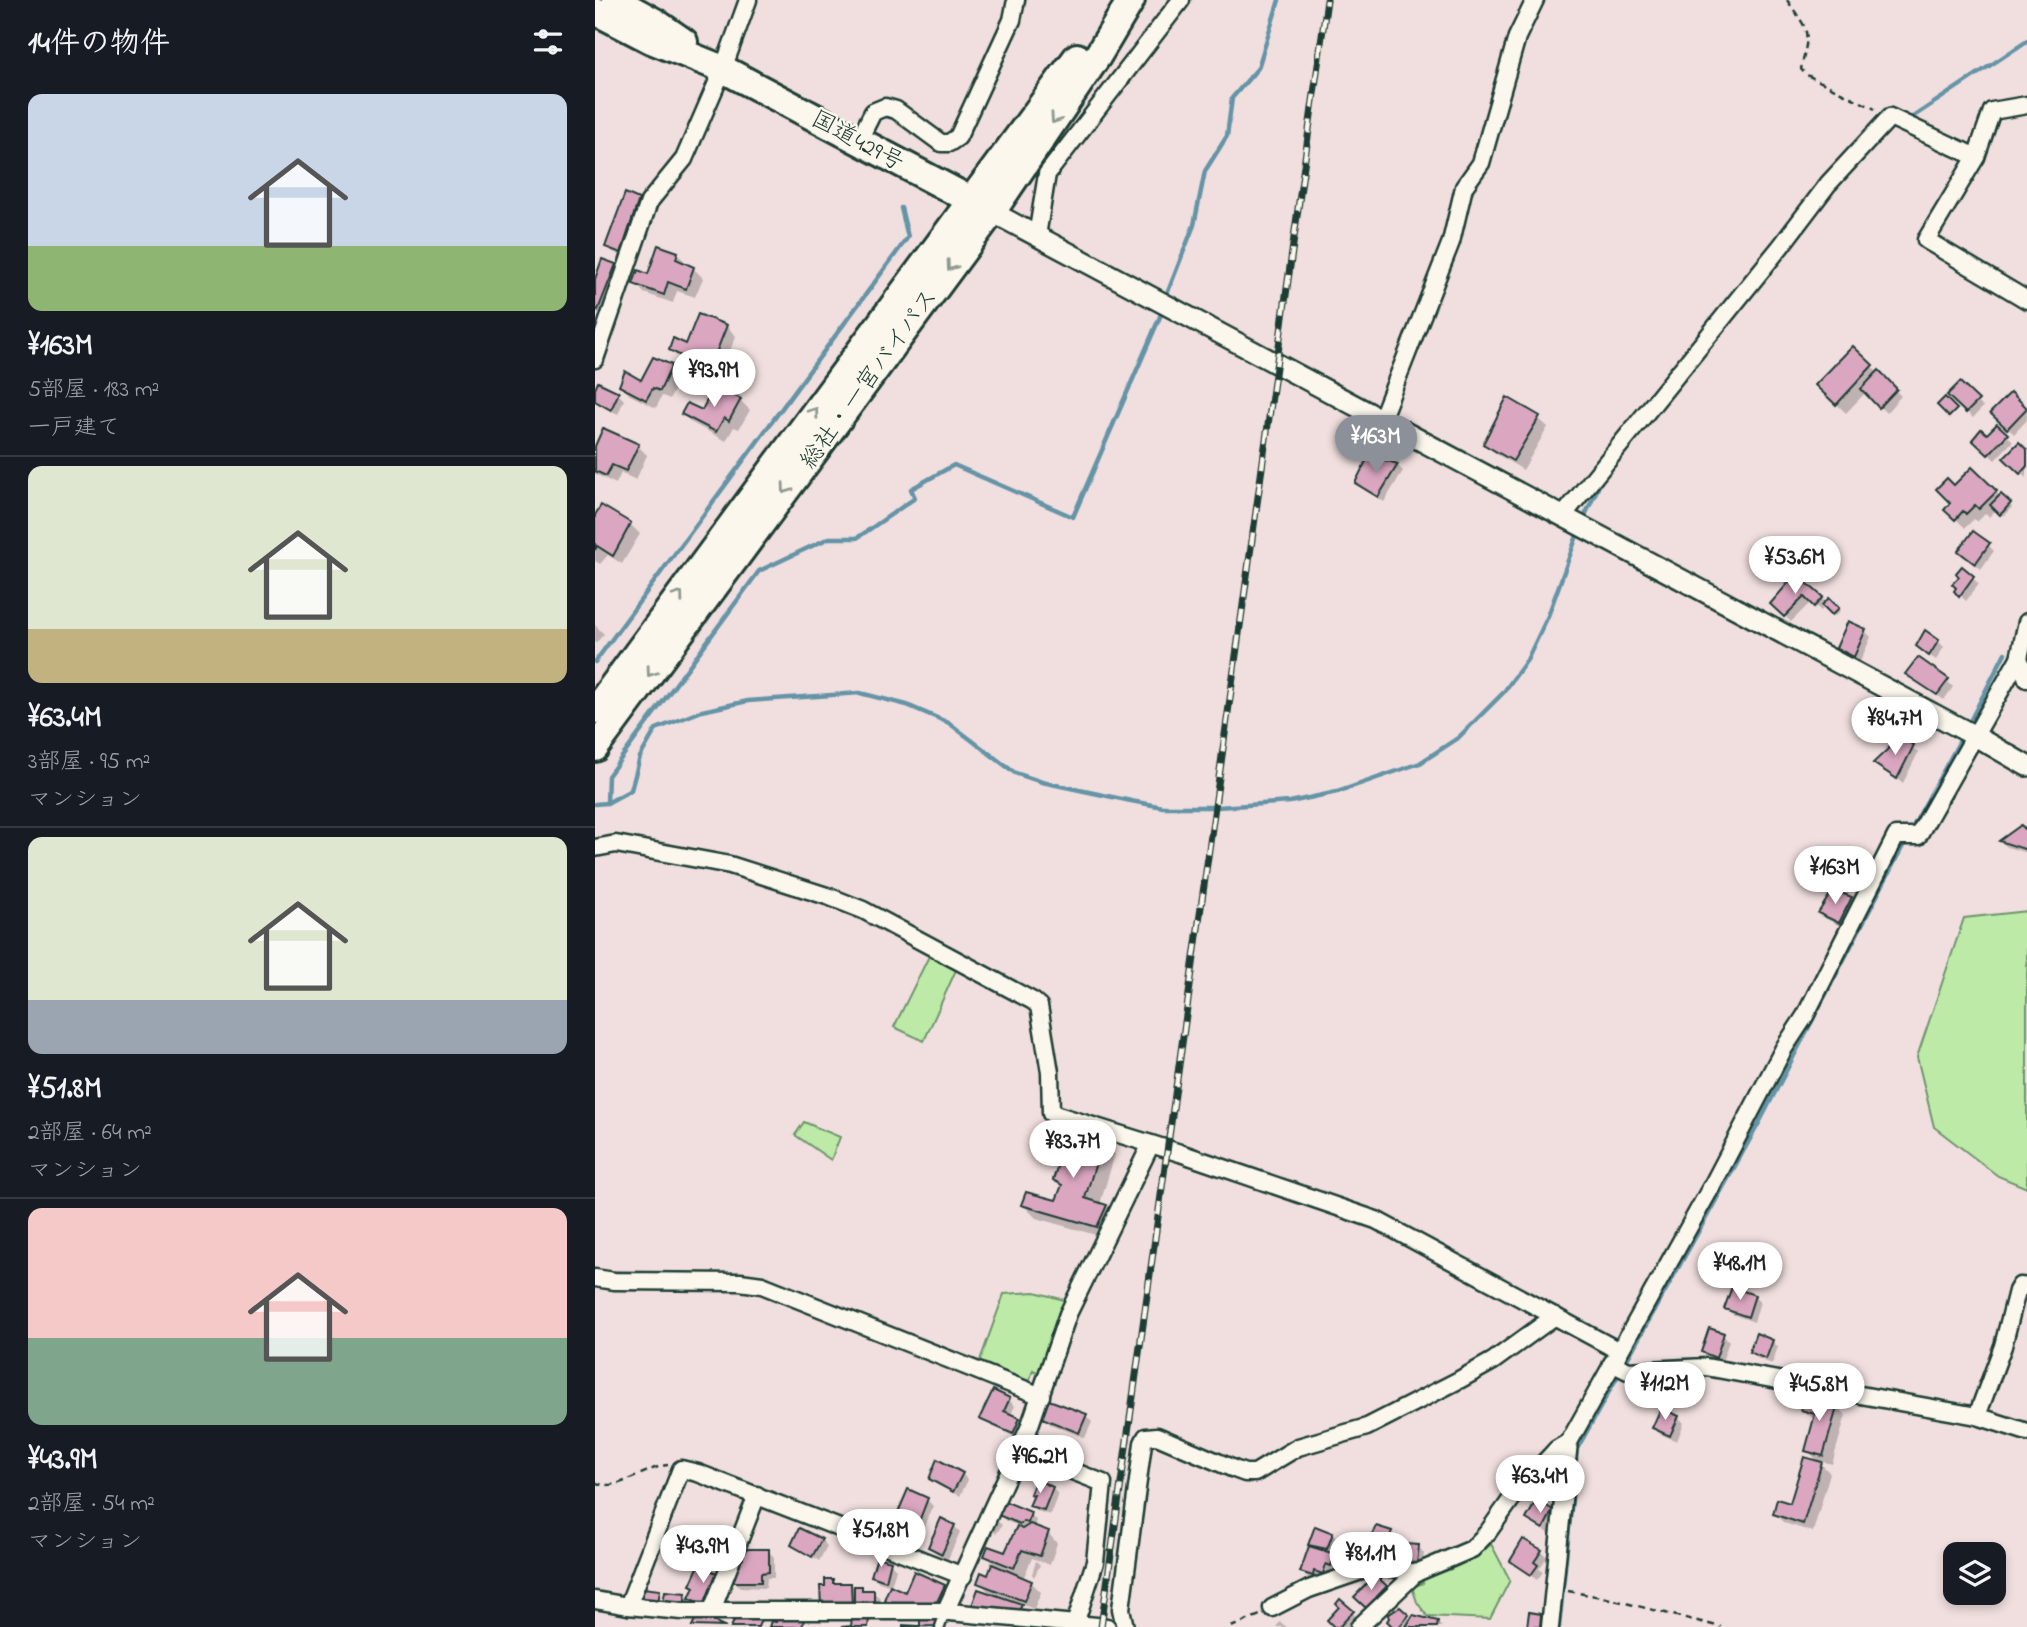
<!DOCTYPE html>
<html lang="ja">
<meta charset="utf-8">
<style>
:root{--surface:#171b24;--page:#242831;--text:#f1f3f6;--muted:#9ea1a6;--line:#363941;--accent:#8c9099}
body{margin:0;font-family:"Indie Flower","Klee One",sans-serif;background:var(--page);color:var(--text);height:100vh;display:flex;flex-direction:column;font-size:26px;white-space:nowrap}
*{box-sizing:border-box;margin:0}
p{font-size:23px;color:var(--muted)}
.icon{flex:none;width:38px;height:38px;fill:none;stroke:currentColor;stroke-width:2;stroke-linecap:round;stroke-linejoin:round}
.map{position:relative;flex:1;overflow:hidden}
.details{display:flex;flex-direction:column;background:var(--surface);width:595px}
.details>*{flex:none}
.buttons{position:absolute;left:1348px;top:1542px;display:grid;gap:14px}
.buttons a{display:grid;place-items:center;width:63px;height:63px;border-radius:14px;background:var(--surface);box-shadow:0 4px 10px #0003;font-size:35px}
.price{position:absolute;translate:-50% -60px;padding:0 16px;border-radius:24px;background:#fff;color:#222;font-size:23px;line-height:46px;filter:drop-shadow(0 2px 4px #0008)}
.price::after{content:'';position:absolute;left:50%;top:42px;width:21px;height:16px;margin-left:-10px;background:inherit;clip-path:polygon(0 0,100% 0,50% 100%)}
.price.on{background:var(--accent);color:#fff}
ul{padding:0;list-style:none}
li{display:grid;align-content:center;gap:14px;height:371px;padding:0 28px}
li+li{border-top:2px solid var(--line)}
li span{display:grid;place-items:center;height:217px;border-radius:14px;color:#555}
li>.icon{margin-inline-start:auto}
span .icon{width:126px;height:126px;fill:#fffc;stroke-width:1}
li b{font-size:30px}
h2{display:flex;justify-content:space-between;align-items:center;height:84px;padding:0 28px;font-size:30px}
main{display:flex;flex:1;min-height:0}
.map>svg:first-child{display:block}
.green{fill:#bdeaa7;stroke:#6e946e;stroke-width:2}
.shadow{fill:#0003}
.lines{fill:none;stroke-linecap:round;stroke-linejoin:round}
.stream{stroke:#6594a7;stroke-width:4.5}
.building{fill:#dba7c0;stroke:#1f3d34;stroke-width:2}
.service-casing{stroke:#1f3d34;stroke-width:13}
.minor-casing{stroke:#1f3d34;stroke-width:21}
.tertiary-casing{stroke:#1f3d34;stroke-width:24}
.trunk-casing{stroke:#1f3d34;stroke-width:32}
.path{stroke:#1f3d34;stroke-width:2.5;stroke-dasharray:7 5;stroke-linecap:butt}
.service{stroke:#fbf7ec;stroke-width:8}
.minor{stroke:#fbf7ec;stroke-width:16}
.tertiary{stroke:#fbf7ec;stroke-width:19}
.trunk{stroke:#fbf7ec;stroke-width:26}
.rail-casing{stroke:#1f3d34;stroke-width:7}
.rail{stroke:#fbf7ec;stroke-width:4.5;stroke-dasharray:13;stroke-linecap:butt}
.oneway{stroke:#8d9a90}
.labels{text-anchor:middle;stroke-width:5;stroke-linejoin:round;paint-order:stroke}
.street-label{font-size:24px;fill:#1f3d34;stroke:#fbf7ec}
</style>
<main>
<section class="details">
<h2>14件の物件<svg class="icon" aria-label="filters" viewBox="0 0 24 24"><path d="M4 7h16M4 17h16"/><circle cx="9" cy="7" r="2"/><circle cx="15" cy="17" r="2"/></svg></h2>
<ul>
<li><span style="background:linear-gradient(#c9d6e8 70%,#8fb573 0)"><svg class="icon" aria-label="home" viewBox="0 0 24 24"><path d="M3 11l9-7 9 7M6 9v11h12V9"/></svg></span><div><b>¥163M</b><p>5部屋 · 183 m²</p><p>一戸建て</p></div></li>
<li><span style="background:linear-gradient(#dfe7d0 75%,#c2b280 0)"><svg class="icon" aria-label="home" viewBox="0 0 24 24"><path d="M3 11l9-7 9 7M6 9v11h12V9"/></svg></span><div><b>¥63.4M</b><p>3部屋 · 95 m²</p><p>マンション</p></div></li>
<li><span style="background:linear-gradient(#dfe7d0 75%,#9aa5b1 0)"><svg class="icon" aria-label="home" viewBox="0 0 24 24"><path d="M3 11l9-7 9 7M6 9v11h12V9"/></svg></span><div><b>¥51.8M</b><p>2部屋 · 64 m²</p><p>マンション</p></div></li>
<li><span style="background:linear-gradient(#f6c9c9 60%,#7fa58c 0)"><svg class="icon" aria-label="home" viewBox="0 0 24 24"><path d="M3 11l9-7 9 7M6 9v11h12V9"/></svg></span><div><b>¥43.9M</b><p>2部屋 · 54 m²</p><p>マンション</p></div></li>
</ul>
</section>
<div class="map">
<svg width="1432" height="1627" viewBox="0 0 1432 1627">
<rect width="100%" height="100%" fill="#f1dfdf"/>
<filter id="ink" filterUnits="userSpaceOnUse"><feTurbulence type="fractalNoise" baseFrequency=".0143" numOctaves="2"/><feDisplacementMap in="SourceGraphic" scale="14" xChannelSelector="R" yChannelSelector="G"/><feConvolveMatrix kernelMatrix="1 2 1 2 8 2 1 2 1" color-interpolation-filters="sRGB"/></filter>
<g filter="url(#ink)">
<g class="green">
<path d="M1432,911V1188L1403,1176L1339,1127L1322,1057L1369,918Z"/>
<path d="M334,956L361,970L329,1041L299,1027Z"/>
<path d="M209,1122L245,1137L236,1160L200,1135Z"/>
<path d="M440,1292L473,1301L446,1374L438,1370L433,1385L383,1366L409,1294Z"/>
<path d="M896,1544L915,1580L895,1619L832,1616L822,1602L817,1587L828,1583L827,1579C854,1571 875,1563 896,1544Z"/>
</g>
<g class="shadow">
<path d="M43,200L49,206L32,258L18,252L12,246Z"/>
<path d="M82,254L92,263L91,265L98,268L108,278L100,297L82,291L78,303L49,293L40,283L54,276Z"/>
<path d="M20,265L26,271L9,315L0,312V285Z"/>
<path d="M131,326L141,336L128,367L117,362L112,372L85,359L76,349L92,346Z"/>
<path d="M1258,348L1306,396L1291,413L1271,392L1251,413L1222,385Z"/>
<path d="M76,367L85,376L75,399L67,396L61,408L35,395L26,386L46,382Z"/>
<path d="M1365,385L1388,407L1378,418L1355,395Z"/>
<path d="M0,393L23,394L29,400L23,414L4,405L0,401Z"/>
<path d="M1416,394L1432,409V420L1419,434L1397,413Z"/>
<path d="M145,400L155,410L144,429L139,427L131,441L97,423L88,414L108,412Z"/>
<path d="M943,418L953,427L928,470L900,453L890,444Z"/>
<path d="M1402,426L1418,441L1400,460L1379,440L1392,437Z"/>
<path d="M43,446L52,455L41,480L26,473L21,484L0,474V450Z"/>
<path d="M1432,452V478L1411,458Z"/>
<path d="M775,458L802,465L808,471L789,502L762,482Z"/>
<path d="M1377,470L1417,507L1409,516L1402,509L1394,517L1391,513L1382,522L1379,519L1370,528L1352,510L1358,503L1359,487Z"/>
<path d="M0,519L35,524L45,534L27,564L13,555L5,564L0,561Z"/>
<path d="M1393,545L1399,551L1386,569L1365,551Z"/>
<path d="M1367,568L1384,584L1371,601L1361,591L1364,588Z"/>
<path d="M1201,576L1231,603L1234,601L1245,611L1240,616L1230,606L1226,611L1216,602L1196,622L1178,604Z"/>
<path d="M0,625L9,634L0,644Z"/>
<path d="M1270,631L1276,637L1265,662L1249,654L1243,648Z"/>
<path d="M1343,641L1349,647L1341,660L1329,652Z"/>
<path d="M1319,679L1352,681L1358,687L1349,700Z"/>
<path d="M1317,747L1323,753L1308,783L1281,763Z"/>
<path d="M1432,834V853L1412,847L1407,842Z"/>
<path d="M1256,899L1262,905L1250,928L1231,919L1225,913Z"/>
<path d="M458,1137L507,1141L520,1154L505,1204L511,1206L524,1219L515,1239L441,1218L428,1205L462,1202L468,1188L460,1180L469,1149Z"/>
<path d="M1159,1296L1165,1302L1159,1322L1137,1314L1131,1308Z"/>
<path d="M1128,1335L1134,1341L1127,1362L1114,1358L1108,1352Z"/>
<path d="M1177,1341L1183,1347L1177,1364L1162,1358L1156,1352Z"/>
<path d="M414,1400L420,1406L415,1416L430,1426L424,1439L393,1424L387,1418Z"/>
<path d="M1242,1406L1251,1415L1237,1464L1222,1460L1235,1473L1218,1532L1189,1523L1180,1514L1196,1505L1225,1463L1212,1450L1220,1420L1208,1410Z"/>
<path d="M491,1416L497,1422L490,1438L455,1424L449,1417Z"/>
<path d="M1083,1417L1089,1423L1082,1441L1065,1434L1059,1428Z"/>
<path d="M367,1474L373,1480L365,1496L342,1485L336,1479Z"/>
<path d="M457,1488L463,1494L455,1515L442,1511L436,1505L440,1496L437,1493Z"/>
<path d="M332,1500L338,1506L329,1529L309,1522L303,1516Z"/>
<path d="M957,1511L963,1517L955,1534L934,1519Z"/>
<path d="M435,1514L441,1520L439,1527L453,1533L462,1543L455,1565L437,1558L428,1579L436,1582L446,1592L439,1609L425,1604L432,1612L430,1616L397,1595L384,1582L394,1577L399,1564L391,1555L411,1554L424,1526L411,1521L405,1515Z"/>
<path d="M402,1521L407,1525L401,1534L397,1530Z"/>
<path d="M359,1526L365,1532L353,1559L341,1553L335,1547Z"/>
<path d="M319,1532L325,1538L320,1548L301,1540L295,1534Z"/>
<path d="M796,1533L802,1539L794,1561L774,1544Z"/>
<path d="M737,1534L743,1540L738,1555L745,1562L742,1571L737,1569L734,1579L725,1576L724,1581L713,1578L707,1572L721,1550L715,1544Z"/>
<path d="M226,1540L232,1546L224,1561L198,1544Z"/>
<path d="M823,1547L829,1553L827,1568L815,1567L809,1561Z"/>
<path d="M173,1551L179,1557V1578H172L171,1588L145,1587L139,1581Z"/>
<path d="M946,1551L952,1557L944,1569L948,1572L942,1580L917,1561Z"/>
<path d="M441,1561L445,1565L439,1577L437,1574Z"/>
<path d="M295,1563L301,1569L296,1586L284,1582L278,1575Z"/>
<path d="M780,1578L796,1593L778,1613L762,1597Z"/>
<path d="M238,1581L242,1585H256L261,1590L266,1588L270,1592H278L285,1598L284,1611H262L232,1588Z"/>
<path d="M349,1586L358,1596L350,1615L300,1609L291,1599Z"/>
<path d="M100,1588L117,1610L102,1604L96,1598L94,1611L76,1608L90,1595L95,1600Z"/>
<path d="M746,1602L763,1618L755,1627H741Z"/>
<path d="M805,1609L817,1621L842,1623L847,1627H801Z"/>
<path d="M685,1622L692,1627H681Z"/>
</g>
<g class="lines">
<g class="stream">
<path d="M1313,120L1432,41"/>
<path d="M572,294L599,225L610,171L632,136L637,98L663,68L684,0"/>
<path d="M987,522L1007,479"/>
<path d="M0,662L313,237L306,208"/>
<path d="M1372,727L1410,653"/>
<path d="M12,803L13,776L164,571L234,538H262L320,498L316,489L359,465L478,517L567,312"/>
<path d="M0,804L12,803L36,790L45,757L61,729L107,711L153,701L265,693L312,705L354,723L420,773L447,782L536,801L568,807H623L695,802L742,792L825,763L863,738L908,693L932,660L953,616L984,530"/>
<path d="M1315,832L1368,735"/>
<path d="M964,1627L982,1449L1164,1123L1311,840"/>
</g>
</g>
<g class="building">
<path d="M30,193L44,199L26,253L10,247Z"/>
<path d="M63,245L83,252L81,259L99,267L91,289L73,282L69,295L38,284L43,270L53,274Z"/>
<path d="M7,259L21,264L3,310L0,309V279Z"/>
<path d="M103,314L132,325L119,358L107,354L102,364L74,350L78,338L91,344Z"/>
<path d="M1258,346L1278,365L1241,405L1220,385Z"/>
<path d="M58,357L77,365L65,391L58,388L51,400L24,386L30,371L46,380Z"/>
<path d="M1284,370L1302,389L1284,408L1266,389Z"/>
<path d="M3,382L24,392L16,410L0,401V389Z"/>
<path d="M1365,382L1384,400L1371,413L1352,395Z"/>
<path d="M120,385L146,399L134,421L129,418L121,432L86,414L92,403L107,410Z"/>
<path d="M1416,392L1432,408L1412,429L1395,413Z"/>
<path d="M912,397L945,416L918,461L888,444Z"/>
<path d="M1350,397L1362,409L1354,417L1342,405Z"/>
<path d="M1402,424L1413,434L1393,455L1377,440L1386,429L1392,434Z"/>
<path d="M8,428L44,444L31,471L17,465L11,476L0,471V446Z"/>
<path d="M1424,442L1432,450V466L1425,474L1408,458Z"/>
<path d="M774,455L803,464L783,497L760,483Z"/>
<path d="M1377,467L1402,491L1384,509L1380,505L1371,514L1368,511L1360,520L1349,510L1355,503L1341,489L1352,478L1359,485Z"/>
<path d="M1406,494L1416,503L1405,515L1395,505Z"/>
<path d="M6,505L36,523L18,556L2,546L0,550V515Z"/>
<path d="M1378,531L1395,543L1380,564L1363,551Z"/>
<path d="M1367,566L1379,576L1364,597L1359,591L1361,588L1357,584L1364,577L1361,573Z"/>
<path d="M1201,574L1228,597L1219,607L1209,597L1189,617L1175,604Z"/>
<path d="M1234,598L1244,608L1237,615L1227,605Z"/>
<path d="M1253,621L1271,629L1259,657L1241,648Z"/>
<path d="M1330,630L1344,640L1334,656L1321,646Z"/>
<path d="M1323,657L1354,679L1342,695L1310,674Z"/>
<path d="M1300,735L1319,745L1302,779L1278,763L1293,749Z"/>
<path d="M1426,825L1432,831V850L1404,841Z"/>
<path d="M1238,890L1257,897L1244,923L1223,913Z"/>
<path d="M460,1125L508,1140L490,1198L512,1205L502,1227L426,1205L431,1192L461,1200L467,1185L458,1180L470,1142L456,1138Z"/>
<path d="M1137,1287L1160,1295L1153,1317L1129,1309Z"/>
<path d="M1114,1328L1129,1333L1121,1358L1106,1352Z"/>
<path d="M1161,1333L1178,1340L1171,1359L1154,1352Z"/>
<path d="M398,1390L415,1398L409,1411L425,1418L418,1434L384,1419Z"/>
<path d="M1211,1395L1243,1404L1228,1456L1210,1451L1220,1414L1206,1410Z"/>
<path d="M454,1400L492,1414L484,1433L447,1418Z"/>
<path d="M1066,1408L1084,1416L1075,1436L1057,1428Z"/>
<path d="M1209,1457L1227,1462L1208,1524L1178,1514L1182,1499L1195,1503Z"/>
<path d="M342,1459L368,1473L358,1492L334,1479Z"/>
<path d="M441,1479L458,1487L449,1510L434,1506L439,1495L435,1494Z"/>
<path d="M313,1489L333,1498L323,1524L301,1517Z"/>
<path d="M942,1500L958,1510L948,1529L931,1519Z"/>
<path d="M409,1501L436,1512L433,1523L429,1521L425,1524L403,1515Z"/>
<path d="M346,1518L360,1525L347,1554L333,1547Z"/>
<path d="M298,1522L320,1530L314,1543L293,1535Z"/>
<path d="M435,1524L454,1531L445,1556L427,1550L419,1568L389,1556L393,1546L410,1552L422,1526L427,1529Z"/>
<path d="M720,1526L738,1533L732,1549L713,1545Z"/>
<path d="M781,1526L797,1531L787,1557L782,1555V1550L772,1544Z"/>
<path d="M204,1528L227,1539L217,1557L196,1545Z"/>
<path d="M928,1539L947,1550L939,1562L943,1565L936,1575L915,1561Z"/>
<path d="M810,1544L824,1545L822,1563L808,1562Z"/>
<path d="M714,1546L740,1554L736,1566L731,1564L728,1574L719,1571L718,1576L705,1572Z"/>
<path d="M148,1549H174V1572L166,1573V1582H138V1569L141,1562L148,1559Z"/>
<path d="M282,1557L296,1561L291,1581L276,1576Z"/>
<path d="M397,1564L437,1581L429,1601L382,1583L386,1572L393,1575Z"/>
<path d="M104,1565L124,1574L111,1605L94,1598L99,1587L95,1585Z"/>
<path d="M319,1571L350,1585L340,1606L304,1607L289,1600L295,1585L310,1592Z"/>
<path d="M780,1575L792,1586L771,1608L759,1597Z"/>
<path d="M230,1579H238V1583H256L257,1606H226L225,1586H230Z"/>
<path d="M259,1586H267V1590H279V1606H259Z"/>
<path d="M48,1588L65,1590L63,1603L46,1601Z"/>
<path d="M383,1589L427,1604L424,1611L376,1608Z"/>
<path d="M70,1591L91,1593L89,1606L68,1603Z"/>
<path d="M745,1599L759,1611L744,1627H739L732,1620L744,1607L741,1604Z"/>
<path d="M805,1607L814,1615L804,1627H798L792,1621L794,1618L793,1615Z"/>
<path d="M934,1612L946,1614L945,1627H932Z"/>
<path d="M103,1614L131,1627L97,1626Z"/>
<path d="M142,1615L152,1620L155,1615L166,1620L163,1627H136Z"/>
<path d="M818,1615L843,1621L842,1627H811Z"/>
<path d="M182,1616L209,1620L207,1627H174L176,1621L181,1622Z"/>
<path d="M325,1617L342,1618V1626L308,1627V1625L325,1626Z"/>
<path d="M257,1619L274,1620L273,1627H246L256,1626Z"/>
</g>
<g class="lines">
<g class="service-casing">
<path id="service" d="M345,1627L350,1612"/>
</g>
<g class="minor-casing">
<g id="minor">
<path d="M1432,105L1397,111L1381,157L1331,240L1432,300"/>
<path d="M264,140L278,112L290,107L301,110L346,143H354L363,137L417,20L421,0"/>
<path d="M442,236L452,174L586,0"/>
<path d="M0,359L54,202L89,159L128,69L153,0"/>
<path d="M786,420L856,242L869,187L886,163L922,37L940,0"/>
<path d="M967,517L1186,246L1233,184L1295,117L1381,157"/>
<path d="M1424,658L1432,679"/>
<path d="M0,848L21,844L135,865L235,897L268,910L438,1001L444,1006L455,1072L456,1113L585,1153L781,1220L1024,1351"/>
<path d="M0,1278L19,1281L145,1282L167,1285L446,1396"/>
<path d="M1017,1363L1033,1371L1111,1367L1382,1416L1432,1432"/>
<path d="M1382,1416L1408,1346L1422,1291L1425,1286L1432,1287"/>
<path d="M424,1450L508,1483L500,1562L479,1627"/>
<path d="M0,1600L33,1606L87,1611H344L512,1627"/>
<path d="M33,1606L86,1469L103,1473L368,1576"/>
<path d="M677,1608L714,1589L772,1569L796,1568L821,1573L877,1549L893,1532L920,1494L962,1449L974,1442"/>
<path d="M120,1610L119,1605L162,1495"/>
<path d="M350,1612L434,1428L473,1314L556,1144"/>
<path d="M530,1627L526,1609L548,1443L551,1437L562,1436L639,1469L650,1473H660L703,1447L772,1427L864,1380L898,1361L960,1316"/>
<path d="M764,1627L821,1573"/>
<path d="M955,1627L974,1442L1119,1182L1189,1048L1210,1016L1301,836H1323L1424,658L1432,622"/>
</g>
</g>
<g class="tertiary-casing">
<path id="tertiary" d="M397,212L1380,736L1432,766"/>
</g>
<g class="trunk-casing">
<g id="trunk">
<path d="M20,0L60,22L89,42"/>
<path d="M0,11L56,40L128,69L389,207"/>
<path d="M0,710L482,57"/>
<path d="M0,748L397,212L502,57L536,0"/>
</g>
</g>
<g class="path">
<path d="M1192,0C1215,33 1215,29 1206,69L1210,74L1280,109"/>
<path d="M0,1482C20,1494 50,1467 73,1465"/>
<path d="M973,1591L1011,1598L1126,1627"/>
<path d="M636,1627L665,1615"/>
</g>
<use href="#service" class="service"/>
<use href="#minor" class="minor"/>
<use href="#tertiary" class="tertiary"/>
<use href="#trunk" class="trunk"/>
<g class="rail-casing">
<path id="rail" d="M506,1627L732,0"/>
</g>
<use href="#rail" class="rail"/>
</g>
<defs><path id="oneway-chevron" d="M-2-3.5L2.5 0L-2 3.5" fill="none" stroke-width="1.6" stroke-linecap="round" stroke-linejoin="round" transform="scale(1.75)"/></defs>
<g class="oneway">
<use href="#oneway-chevron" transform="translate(460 119) rotate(124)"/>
<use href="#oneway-chevron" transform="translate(356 266) rotate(126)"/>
<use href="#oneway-chevron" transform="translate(219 412) rotate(-54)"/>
<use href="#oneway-chevron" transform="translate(191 489) rotate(126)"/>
<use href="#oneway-chevron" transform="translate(84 596) rotate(-54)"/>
<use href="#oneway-chevron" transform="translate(56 672) rotate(126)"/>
</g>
</g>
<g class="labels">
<g class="street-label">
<text transform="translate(263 140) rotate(28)" y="8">国道429号</text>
<text transform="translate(273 378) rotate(-54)" y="8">総社・一宮バイパス</text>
</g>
</g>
</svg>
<div class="buttons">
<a><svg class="icon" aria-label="layers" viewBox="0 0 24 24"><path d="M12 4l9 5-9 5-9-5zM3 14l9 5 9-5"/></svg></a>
</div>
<b class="price" style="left:119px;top:409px">¥93.9M</b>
<b class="price on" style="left:781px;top:475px">¥163M</b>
<b class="price" style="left:1200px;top:596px">¥53.6M</b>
<b class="price" style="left:1300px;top:757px">¥84.7M</b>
<b class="price" style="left:1240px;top:906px">¥163M</b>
<b class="price" style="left:478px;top:1180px">¥83.7M</b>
<b class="price" style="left:1145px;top:1302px">¥48.1M</b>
<b class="price" style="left:1070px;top:1422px">¥112M</b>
<b class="price" style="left:1224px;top:1423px">¥45.8M</b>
<b class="price" style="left:445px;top:1495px">¥96.2M</b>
<b class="price" style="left:945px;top:1515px">¥63.4M</b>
<b class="price" style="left:286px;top:1569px">¥51.8M</b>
<b class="price" style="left:108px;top:1585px">¥43.9M</b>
<b class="price" style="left:776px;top:1592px">¥81.1M</b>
</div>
</main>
